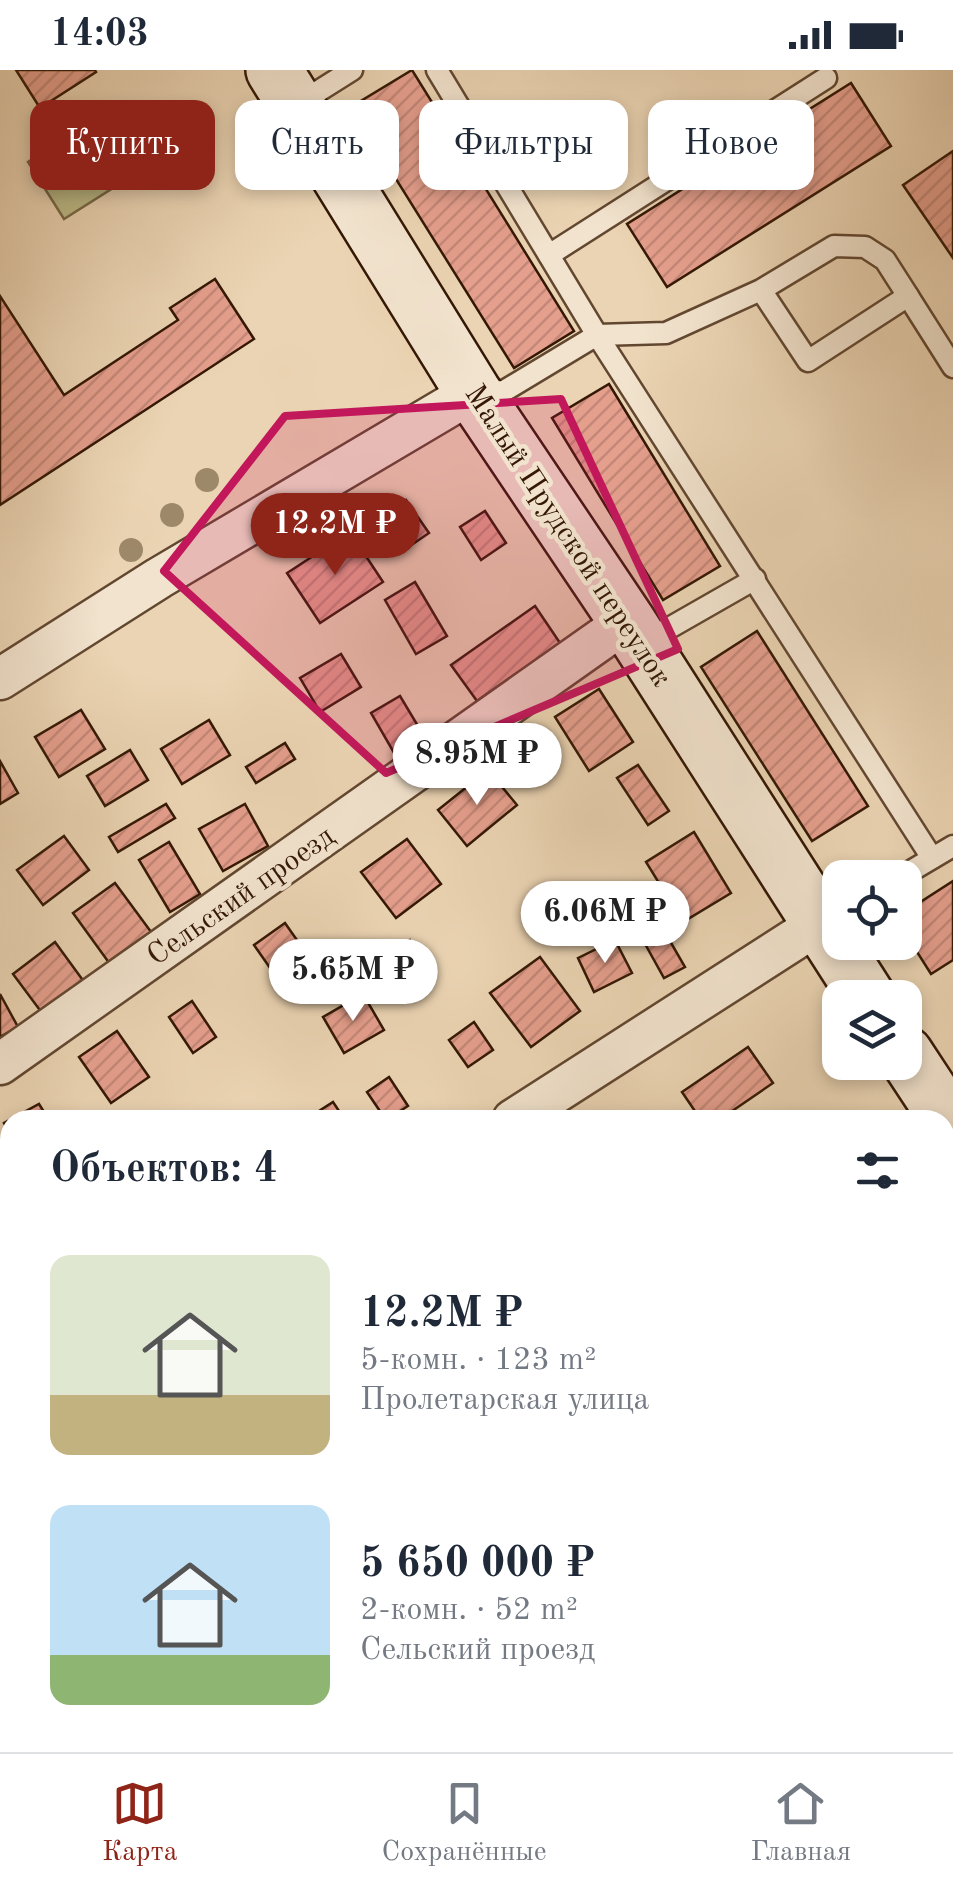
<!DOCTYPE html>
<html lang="ru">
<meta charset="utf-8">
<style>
:root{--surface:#fff;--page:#f2f2f3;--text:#1f2937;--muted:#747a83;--line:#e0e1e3;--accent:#8f2418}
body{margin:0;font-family:"Old Standard TT",serif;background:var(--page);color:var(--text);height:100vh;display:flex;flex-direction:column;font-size:38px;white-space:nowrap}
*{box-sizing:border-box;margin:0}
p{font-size:32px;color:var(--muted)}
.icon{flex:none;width:55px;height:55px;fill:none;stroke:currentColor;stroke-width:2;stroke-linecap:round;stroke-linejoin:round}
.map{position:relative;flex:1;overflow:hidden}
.panel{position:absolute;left:0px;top:1040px;width:955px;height:642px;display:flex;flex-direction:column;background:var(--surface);border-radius:30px 30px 0 0;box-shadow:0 5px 15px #0003}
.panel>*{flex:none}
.banner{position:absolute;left:30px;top:30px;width:895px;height:90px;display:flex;gap:20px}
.fabs{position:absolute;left:822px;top:790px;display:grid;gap:20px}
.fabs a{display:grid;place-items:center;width:100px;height:100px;border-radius:20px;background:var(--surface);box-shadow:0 5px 15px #0003;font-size:50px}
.price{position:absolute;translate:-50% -85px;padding:0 22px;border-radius:35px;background:#fff;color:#222;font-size:32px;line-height:65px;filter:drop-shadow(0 2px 5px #0008)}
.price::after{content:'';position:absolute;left:50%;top:60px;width:30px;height:22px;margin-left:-15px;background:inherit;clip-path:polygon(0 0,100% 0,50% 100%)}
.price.on{background:var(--accent);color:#fff}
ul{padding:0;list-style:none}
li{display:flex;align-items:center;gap:30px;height:250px;padding:0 50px}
li span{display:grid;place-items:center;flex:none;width:280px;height:200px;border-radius:20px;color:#555}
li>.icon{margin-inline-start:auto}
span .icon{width:120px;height:120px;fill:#fffc;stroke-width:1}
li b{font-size:42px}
h2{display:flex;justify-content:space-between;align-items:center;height:120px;padding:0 50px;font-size:42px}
.tag{padding:0 35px;border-radius:20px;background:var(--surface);box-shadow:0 5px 15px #0003;font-size:35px;line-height:90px}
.tag.on{background:var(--accent);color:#fff}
.status{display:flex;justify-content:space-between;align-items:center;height:70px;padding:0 50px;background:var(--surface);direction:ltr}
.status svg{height:28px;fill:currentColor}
.menu{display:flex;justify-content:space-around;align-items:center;height:140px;border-top:2px solid var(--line);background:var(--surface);font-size:28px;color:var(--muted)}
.menu a{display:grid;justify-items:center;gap:5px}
.menu .on{color:var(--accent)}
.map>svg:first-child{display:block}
.pitch{fill:#bcbc89;stroke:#786a47;stroke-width:2.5}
.building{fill:url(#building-hatch);stroke:#341805;stroke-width:2.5}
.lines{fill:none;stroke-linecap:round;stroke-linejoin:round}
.lane-casing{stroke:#624730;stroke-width:25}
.street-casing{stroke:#624730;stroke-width:45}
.secondary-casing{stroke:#341805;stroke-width:60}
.lane{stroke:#f2e3ce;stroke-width:20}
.street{stroke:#f2e3ce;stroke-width:40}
.secondary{stroke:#f2e3ce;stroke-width:55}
.tram{stroke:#341805;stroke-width:2.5}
.tree{fill:#9d8869}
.marked{fill:#c2185b;fill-opacity:0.2;stroke:#c2185b;stroke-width:8;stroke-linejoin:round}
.labels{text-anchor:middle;stroke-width:9;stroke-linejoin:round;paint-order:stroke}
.street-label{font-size:30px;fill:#341805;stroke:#f2e3ce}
</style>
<div class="status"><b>14:03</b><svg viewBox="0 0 49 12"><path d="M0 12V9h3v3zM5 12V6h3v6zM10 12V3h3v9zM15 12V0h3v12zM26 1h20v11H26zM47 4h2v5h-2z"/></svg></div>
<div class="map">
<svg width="953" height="1682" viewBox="0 0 953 1682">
<defs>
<pattern id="building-hatch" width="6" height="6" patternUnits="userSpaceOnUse" patternTransform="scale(2.5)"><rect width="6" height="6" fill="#e59f8d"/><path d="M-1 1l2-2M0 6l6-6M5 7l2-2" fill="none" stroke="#c58878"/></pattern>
</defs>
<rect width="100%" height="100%" fill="#ebd4b3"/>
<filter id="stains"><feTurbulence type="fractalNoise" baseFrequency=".002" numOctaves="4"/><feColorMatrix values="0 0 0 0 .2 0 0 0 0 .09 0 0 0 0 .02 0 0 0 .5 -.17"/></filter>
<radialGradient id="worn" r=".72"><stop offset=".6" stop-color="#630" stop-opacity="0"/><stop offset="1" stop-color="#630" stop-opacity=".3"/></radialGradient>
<path class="pitch" d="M118,35L154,92L64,149L28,92Z"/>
<g class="building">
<path d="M16,0H95L96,2L40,38Z"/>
<path d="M412,0L574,261L514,298L351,37Z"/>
<path d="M851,13L891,76L667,217L627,154Z"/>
<path d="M953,81V188L903,115Z"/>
<path d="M215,209L254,269L0,435V226L64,325L178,250L170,238Z"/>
<path d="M609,314L720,496L663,530L552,348Z"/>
<path d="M406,430L429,463L404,480L381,447Z"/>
<path d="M485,441L506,473L481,490L460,457Z"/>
<path d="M350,462L383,512L320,553L287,503Z"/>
<path d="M415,512L447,566L416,584L385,530Z"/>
<path d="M535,536L560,573L477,631L451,595Z"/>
<path d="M757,561L868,736L812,771L701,597Z"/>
<path d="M341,584L361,617L320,642L300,608Z"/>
<path d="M599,619L633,672L589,701L555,647Z"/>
<path d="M400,626L427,671L397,688L371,643Z"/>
<path d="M81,640L105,679L59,707L35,667Z"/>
<path d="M209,650L230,685L182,714L161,679Z"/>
<path d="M285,673L295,689L256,713L246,697Z"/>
<path d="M130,680L148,710L105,736L87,706Z"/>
<path d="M0,691L18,723L0,734Z"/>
<path d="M638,695L669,741L648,755L617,708Z"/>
<path d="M488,700L517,735L467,776L438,740Z"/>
<path d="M166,734L175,748L118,782L109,767Z"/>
<path d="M245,734L268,776L223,801L199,759Z"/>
<path d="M694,762L731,823L683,852L646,792Z"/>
<path d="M64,766L89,800L43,835L17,800Z"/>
<path d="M407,769L441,814L396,848L361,802Z"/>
<path d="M169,772L200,824L170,842L139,790Z"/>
<path d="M953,811V890L931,904L905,863V842Z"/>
<path d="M115,813L157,870L115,901L73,843Z"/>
<path d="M659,852L685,897L664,908L639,863Z"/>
<path d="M285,853L313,893L282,915L254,875Z"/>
<path d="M410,870L417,883L392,898L384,885Z"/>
<path d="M615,870L632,903L594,922L578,888Z"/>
<path d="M55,872L90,920L48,951L13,904Z"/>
<path d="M540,887L580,941L531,977L490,923Z"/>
<path d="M0,924L18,957L0,967Z"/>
<path d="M363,924L384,960L344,983L323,947Z"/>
<path d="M192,931L216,967L193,983L169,947Z"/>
<path d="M474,952L493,980L468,997L449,970Z"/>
<path d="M117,961L149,1007L111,1033L79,987Z"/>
<path d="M748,977L773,1013L719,1050H701L682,1022Z"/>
<path d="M389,1007L408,1036L386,1050L367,1022Z"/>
<path d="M333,1032L345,1050H305Z"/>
<path d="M39,1034L49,1050H10V1064L4,1053Z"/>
<path d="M8,1200L10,1203V1248L0,1233V1205Z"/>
<path d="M953,1348V1411L945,1397V1353Z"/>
<path d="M953,1602V1642L945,1648V1607Z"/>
<path d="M37,1672H67L52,1682H43Z"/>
<path d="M250,1672H261L267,1682H235Z"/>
<path d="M404,1672H469L475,1682H411Z"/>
<path d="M845,1672H908L894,1682H831Z"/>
</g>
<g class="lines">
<g class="lane-casing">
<g id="lane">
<path d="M437,0L597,265L504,321L478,322"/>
<path d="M298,34L352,0"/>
<path d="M549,185L826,8"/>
<path d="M908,226L953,297"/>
<path d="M597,265L932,788"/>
<path d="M597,265L666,263L761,220L834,176L865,177L885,190L908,226L808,291L761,220"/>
<path d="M643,573L755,509"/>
<path d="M899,808L953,776"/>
<path d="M945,1501L953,1496"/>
<path d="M945,1567L953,1562"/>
<path d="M657,1682L672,1672"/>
<path d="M766,1682L780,1672"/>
<path d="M945,1682L953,1677"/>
</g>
</g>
<g class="street-casing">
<g id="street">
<path d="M0,609L159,508L473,322"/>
<path d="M0,994L627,551"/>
<path d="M513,1050L820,853"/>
<path d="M0,1110L10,1129"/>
<path d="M945,1188L953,1183"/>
<path d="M0,1379L10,1372"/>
<path d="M358,1672L364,1682"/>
<path d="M88,1682L101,1672"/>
</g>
</g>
<g class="secondary-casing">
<g id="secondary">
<path d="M274,0L473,322L627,551L868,928"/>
<path d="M905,984L953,1057"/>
</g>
</g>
<use href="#lane" class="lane"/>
<use href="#street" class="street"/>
<use href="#secondary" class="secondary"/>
<g class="tram">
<path d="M945,1523L953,1517"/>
<path d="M945,1546L953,1541"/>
<path d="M694,1682L709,1672"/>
<path d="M732,1682L747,1672"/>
</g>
</g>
<g class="tree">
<circle cx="207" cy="410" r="12"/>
<circle cx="172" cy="445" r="12"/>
<circle cx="131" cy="480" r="12"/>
</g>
<path class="marked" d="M561,329L678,579L386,703L164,501L285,346Z"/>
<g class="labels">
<g class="street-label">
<text transform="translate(569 465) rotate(57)" y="10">Малый Прудской переулок</text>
<text transform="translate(240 825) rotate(-35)" y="10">Сельский проезд</text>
</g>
</g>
<rect width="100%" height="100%" filter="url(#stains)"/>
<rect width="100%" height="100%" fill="url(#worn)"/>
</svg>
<div class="fabs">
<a><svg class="icon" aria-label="locate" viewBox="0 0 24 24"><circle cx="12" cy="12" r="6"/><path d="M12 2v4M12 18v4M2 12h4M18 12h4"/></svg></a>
<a><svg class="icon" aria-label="layers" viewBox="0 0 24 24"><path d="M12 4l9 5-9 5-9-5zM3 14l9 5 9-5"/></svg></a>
</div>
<b class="price on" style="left:335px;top:508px">12.2M ₽</b>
<b class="price" style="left:477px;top:738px">8.95M ₽</b>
<b class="price" style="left:605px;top:896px">6.06M ₽</b>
<b class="price" style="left:353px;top:954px">5.65M ₽</b>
<div class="banner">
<a class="tag on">Купить</a>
<a class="tag">Снять</a>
<a class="tag">Фильтры</a>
<a class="tag">Новое</a>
</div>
<section class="panel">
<h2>Объектов: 4<svg class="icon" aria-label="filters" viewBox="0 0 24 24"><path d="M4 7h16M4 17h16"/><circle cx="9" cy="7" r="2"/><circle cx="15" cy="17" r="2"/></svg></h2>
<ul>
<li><span style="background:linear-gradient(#dfe7d0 70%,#c2b280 0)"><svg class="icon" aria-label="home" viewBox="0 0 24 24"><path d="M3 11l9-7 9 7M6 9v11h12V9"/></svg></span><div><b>12.2M ₽</b><p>5-комн. · 123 m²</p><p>Пролетарская улица</p></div></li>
<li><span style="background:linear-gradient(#bfe0f5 75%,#8fb573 0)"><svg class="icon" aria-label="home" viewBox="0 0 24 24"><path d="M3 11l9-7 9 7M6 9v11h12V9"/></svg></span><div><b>5 650 000 ₽</b><p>2-комн. · 52 m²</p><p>Сельский проезд</p></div></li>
</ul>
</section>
</div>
<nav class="menu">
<a class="on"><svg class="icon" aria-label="map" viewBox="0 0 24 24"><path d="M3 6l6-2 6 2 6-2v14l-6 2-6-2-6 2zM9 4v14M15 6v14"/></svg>Карта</a>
<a><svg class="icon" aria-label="saved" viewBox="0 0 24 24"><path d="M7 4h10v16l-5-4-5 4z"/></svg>Сохранённые</a>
<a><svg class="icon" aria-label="home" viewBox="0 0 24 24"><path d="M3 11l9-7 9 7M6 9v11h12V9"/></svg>Главная</a>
</nav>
